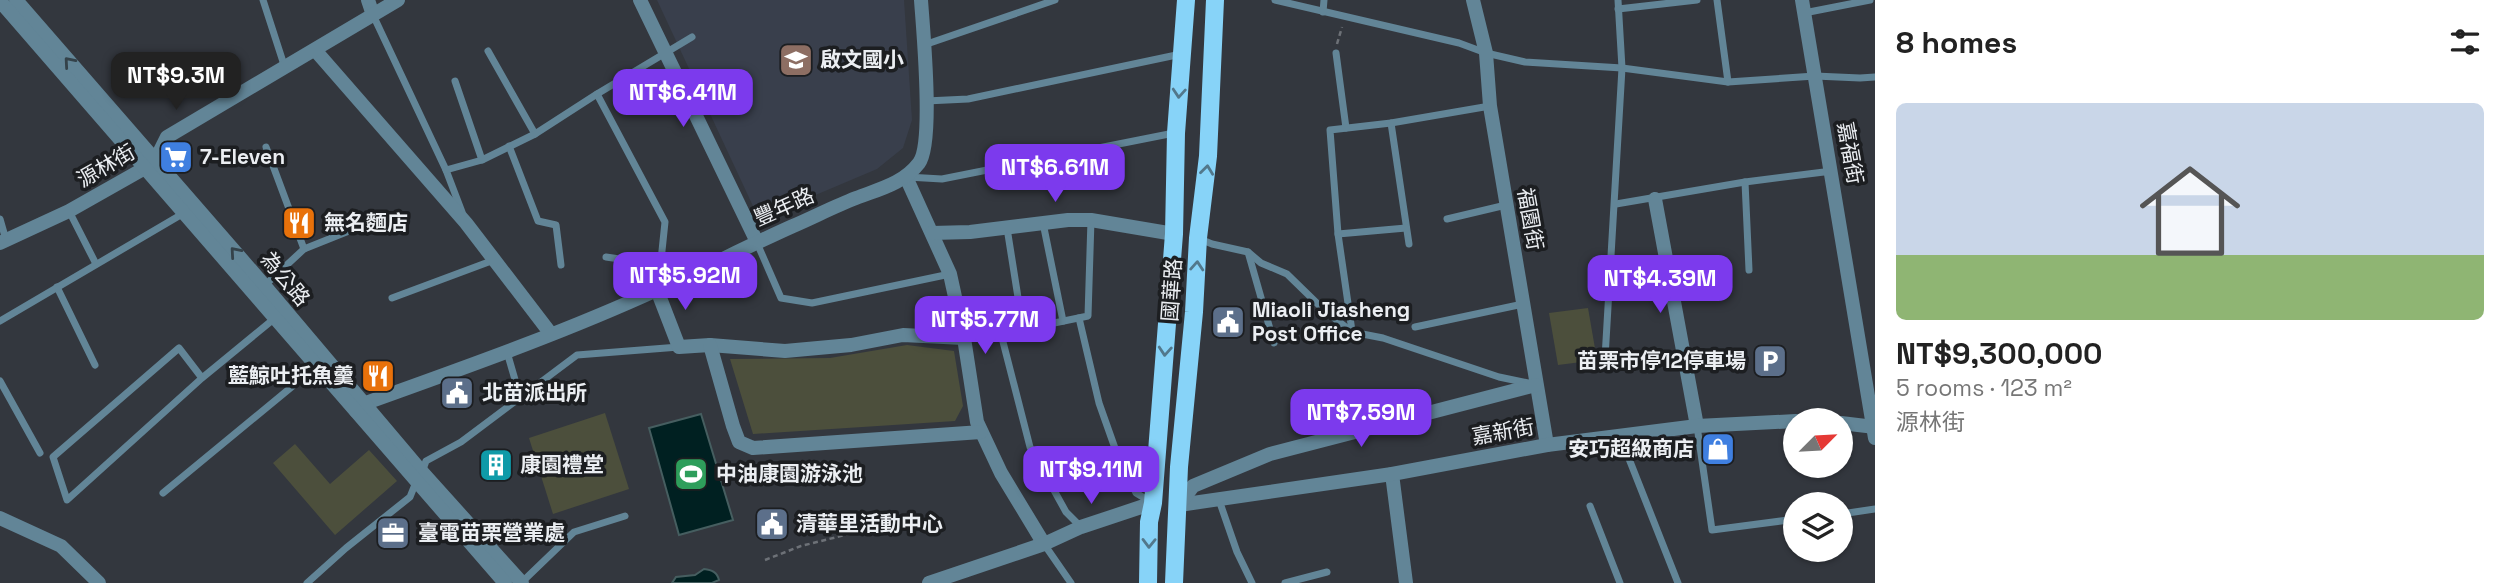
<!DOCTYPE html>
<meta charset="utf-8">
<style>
:root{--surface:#fff;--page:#f6f6f6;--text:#222;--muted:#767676;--accent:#7c3aed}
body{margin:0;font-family:"Space Grotesk","Noto Sans TC",sans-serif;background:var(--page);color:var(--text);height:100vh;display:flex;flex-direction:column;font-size:26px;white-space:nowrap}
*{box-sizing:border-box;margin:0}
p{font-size:23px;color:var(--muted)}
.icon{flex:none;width:38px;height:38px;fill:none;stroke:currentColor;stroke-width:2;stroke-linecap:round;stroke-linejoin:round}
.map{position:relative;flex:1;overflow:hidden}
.sheet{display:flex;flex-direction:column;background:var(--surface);width:630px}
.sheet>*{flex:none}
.needle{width:46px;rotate:66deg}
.buttons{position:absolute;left:1783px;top:408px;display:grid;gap:14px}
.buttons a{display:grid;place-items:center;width:70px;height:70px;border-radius:50%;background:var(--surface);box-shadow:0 2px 5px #0004;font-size:35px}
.price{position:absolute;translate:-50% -60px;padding:0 16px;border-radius:14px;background:var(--accent);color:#fff;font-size:23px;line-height:46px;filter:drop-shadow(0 2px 4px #0008)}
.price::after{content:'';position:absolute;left:50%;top:42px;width:21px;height:16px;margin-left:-10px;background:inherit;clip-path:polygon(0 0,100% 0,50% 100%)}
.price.current{background:#222;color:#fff}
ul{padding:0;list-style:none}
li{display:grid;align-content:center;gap:14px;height:371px;padding:0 21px}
li span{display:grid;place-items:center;height:217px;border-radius:10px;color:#555}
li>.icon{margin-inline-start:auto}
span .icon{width:126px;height:126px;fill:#fffc;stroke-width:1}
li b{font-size:30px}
h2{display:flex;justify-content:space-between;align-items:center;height:84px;padding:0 21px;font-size:30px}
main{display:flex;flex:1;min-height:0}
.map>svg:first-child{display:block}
.built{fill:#393f4c}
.green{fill:#4c4f3c}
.water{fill:#002021;stroke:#465e60;stroke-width:2}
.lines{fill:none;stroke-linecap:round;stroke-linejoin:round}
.path{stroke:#6d7177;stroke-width:2.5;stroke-dasharray:5 3.5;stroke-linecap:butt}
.service{stroke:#628597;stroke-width:7}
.minor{stroke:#628597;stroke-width:14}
.tertiary{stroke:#628597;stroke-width:14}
.primary{stroke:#87d3f8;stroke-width:18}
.oneway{stroke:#34424a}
.oneway2{stroke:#52788c}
.labels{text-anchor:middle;stroke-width:7;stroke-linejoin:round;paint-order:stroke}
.poi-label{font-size:21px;font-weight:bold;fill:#ebeef2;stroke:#1c1e21;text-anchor:start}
.street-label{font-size:21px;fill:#ebeef2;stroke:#1c1e21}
</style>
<main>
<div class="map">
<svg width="1875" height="583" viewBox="0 0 1875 583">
<rect width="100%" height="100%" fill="#33373e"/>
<path class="built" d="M657,0H904L912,120L903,148L877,169L759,219Z"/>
<g class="green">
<path d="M1588,308L1597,360L1558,365L1549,313Z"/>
<path d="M907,345L954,351L963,406L955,421L753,434L730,359L830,358Z"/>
<path d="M605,413L629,489L553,514L529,438Z"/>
<path d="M295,444L330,484L369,450L397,481L335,535L273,463Z"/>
</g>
<g class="water">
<path d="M701,414L733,520L679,535L649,428Z"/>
<path d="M704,569C712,570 717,572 719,580L712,583H672L676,577L695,575Z"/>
</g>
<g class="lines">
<g class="path">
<path d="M1337,44L1342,27"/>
<path d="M765,560L801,546L869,529"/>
</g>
<g class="service">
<path d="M263,0L285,68"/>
<path d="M1275,0L1459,43L1486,53L1525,62L1622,68L1728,82L1815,76L1860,78L1875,77"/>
<path d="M1717,0L1728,82"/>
<path d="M1618,9L1697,0"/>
<path d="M1323,12L1324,0"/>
<path d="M1804,13L1870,0"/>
<path d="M373,15L446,170L462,212"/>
<path d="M924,45L1055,0"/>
<path d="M488,51L535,134"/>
<path d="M1336,53L1346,128"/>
<path d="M455,81L482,160"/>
<path d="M597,94L665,222L658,289"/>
<path d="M926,101L968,99L1181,54"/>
<path d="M1391,123L1409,244"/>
<path d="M509,146L538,221L556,225L561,265"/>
<path d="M266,147L304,249"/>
<path d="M446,170L482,160L535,134L597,94L692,37"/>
<path d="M907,177L942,179L1174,133"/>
<path d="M1745,182L1749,270"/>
<path d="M1616,204L1745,182L1832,171"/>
<path d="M69,211L96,264"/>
<path d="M0,219L6,240"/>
<path d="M1447,219L1506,205"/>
<path d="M1043,223L1063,321"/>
<path d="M1007,228L1023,329"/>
<path d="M1338,234L1406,228"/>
<path d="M1200,239L1212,244L1248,252L1261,263L1287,274L1324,310L1352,332L1383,338L1499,377L1528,383"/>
<path d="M757,243L781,298L812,303L950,274"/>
<path d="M1248,252L1274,343"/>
<path d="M606,257L661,265"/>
<path d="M57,287L95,365"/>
<path d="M263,287L304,249L389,215"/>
<path d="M392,298L494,260"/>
<path d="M1079,318L1099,403L1116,451L1136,493L1151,502"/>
<path d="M0,321L184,213"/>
<path d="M1415,327L1523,304"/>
<path d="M1352,331L1338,234L1330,130L1391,123L1490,106"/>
<path d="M1001,334L1030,447L1066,512L1081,527"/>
<path d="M964,338L1001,334L1088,316L1091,220"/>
<path d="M507,352L520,397"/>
<path d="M1605,358L1622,68L1618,0"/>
<path d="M202,378L179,348L53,457L67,500L202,378L275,318"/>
<path d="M0,381L40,453"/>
<path d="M1697,426L1712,530L1796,519"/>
<path d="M1620,436L1678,583"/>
<path d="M422,472L426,461L461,442L577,355L679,347"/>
<path d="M163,493L317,366"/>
<path d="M1219,500L1237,552L1252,583"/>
<path d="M1590,506L1620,583"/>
<path d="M1841,514L1875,509"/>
<path d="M1044,544L1071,583"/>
<path d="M307,583L346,548L410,497L416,482"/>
<path d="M521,583L574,532L625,516"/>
<path d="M1285,583L1327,572"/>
</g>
<g class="minor">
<path d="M368,0L373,15"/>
<path d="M640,0L757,242"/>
<path d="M1473,0L1486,53L1490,106L1547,445"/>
<path d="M1802,0L1875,438"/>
<path d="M315,50L466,223L551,334"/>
<path d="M906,177L950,274L964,338L977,422L1001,473L1044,544"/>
<path d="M1655,199L1697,426"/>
<path d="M932,233L970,232L1068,220H1091L1174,234"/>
<path d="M0,243L69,211L145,168L155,161L167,137L398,0"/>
<path d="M657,290L679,347L710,345L785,351L851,345L903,335L964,338"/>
<path d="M710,345L733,426L739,442L753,448L981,432"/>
<path d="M356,411L363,404C463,368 563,333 659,289C704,269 748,246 793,226C814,217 835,206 856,198C879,189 903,184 919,163C934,143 923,29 921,0"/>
<path d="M1811,420H1821"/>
<path d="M1841,423L1875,427"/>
<path d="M1392,474L1406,583"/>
<path d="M1179,505L1392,474L1547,445L1697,426L1796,421"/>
<path d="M1179,505L1193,486L1270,454L1536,385"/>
<path d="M0,518L61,546L99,583"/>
<path d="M929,583L1044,544L1081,527L1153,503"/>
</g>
<g class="tertiary">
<path d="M16,0L264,285L422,472L522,583"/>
<path d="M0,1L505,583"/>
</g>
<g class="primary">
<path d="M1148,583L1149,522L1153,503L1174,234L1176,133L1186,0"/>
<path d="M1174,583L1179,467L1194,312L1198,238L1208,156L1215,0"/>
</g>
</g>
<defs><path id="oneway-chevron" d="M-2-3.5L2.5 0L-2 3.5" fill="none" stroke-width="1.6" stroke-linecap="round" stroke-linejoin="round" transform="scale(1.75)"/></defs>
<g class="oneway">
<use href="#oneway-chevron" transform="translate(69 62) rotate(-131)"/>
<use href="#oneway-chevron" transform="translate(235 252) rotate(-131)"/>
</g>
<g class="oneway2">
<use href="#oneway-chevron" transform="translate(1179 93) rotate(94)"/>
<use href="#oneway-chevron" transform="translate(1207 170) rotate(-83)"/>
<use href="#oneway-chevron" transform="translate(1197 266) rotate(-86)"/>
<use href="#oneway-chevron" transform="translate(1165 351) rotate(94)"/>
<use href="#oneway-chevron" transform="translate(1149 543) rotate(91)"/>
</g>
<defs>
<g id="school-square" transform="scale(1.75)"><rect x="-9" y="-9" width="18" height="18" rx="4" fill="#8d6e63" stroke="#1c1e21"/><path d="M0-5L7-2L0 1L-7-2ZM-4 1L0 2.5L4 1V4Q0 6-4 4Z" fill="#fff"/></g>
<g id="supermarket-square" transform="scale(1.75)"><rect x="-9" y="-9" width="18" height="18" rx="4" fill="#3f7fe0" stroke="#1c1e21"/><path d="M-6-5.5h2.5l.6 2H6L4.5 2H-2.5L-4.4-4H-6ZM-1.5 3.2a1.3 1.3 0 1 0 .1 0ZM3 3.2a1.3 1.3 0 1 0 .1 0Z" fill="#fff"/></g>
<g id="restaurant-square" transform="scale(1.75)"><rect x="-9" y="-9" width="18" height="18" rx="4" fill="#e8710a" stroke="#1c1e21"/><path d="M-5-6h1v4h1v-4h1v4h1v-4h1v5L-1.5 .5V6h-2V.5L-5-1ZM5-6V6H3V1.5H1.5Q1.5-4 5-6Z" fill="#fff"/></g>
<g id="civic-square" transform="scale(1.75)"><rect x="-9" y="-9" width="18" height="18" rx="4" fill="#5c6f8a" stroke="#1c1e21"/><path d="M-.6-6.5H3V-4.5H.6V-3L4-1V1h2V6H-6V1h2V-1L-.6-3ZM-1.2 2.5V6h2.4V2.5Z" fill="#fff"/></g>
<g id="parking-square" transform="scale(1.75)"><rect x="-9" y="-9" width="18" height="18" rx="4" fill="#5c6f8a" stroke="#1c1e21"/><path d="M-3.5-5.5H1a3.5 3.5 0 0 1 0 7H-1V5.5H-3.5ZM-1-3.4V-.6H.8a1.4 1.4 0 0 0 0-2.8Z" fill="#fff"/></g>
<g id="shop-square" transform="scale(1.75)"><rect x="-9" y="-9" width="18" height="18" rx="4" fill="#3f7fe0" stroke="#1c1e21"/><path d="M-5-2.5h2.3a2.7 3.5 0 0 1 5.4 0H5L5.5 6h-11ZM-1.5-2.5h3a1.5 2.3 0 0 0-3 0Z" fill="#fff"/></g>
<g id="building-square" transform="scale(1.75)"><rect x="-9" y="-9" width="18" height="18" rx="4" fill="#0f9aa8" stroke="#1c1e21"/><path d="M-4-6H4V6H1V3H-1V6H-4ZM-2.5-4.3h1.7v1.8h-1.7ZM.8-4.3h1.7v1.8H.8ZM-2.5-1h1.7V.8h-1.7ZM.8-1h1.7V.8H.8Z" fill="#fff"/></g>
<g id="stadium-square" transform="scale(1.75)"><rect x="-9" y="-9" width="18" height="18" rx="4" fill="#2e9e5b" stroke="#1c1e21"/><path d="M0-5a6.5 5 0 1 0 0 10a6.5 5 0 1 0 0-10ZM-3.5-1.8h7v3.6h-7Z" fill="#fff"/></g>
<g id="office-square" transform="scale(1.75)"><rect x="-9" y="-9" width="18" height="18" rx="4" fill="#5c6f8a" stroke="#1c1e21"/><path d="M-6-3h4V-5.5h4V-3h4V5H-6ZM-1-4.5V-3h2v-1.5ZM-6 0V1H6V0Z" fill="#fff"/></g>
</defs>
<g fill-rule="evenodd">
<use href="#school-square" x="796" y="60"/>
<use href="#supermarket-square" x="176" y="157"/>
<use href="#restaurant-square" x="299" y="223"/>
<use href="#civic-square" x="1228" y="322"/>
<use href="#parking-square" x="1770" y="361"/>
<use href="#restaurant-square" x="378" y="376"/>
<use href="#civic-square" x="457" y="393"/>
<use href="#shop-square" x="1718" y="449"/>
<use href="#building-square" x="496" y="465"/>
<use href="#stadium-square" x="691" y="474"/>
<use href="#civic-square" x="772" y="524"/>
<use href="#office-square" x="393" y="533"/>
</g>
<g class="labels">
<g class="poi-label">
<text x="820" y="67">啟文國小</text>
<text x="200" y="164">7-Eleven</text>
<text x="324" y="230">無名麵店</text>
<text x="1252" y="317">Miaoli Jiasheng<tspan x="1252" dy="24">Post Office</tspan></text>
<text x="1746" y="368" text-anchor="end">苗栗市停12停車場</text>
<text x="354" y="383" text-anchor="end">藍鯨吐托魚羹</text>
<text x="482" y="400">北苗派出所</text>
<text x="1694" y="456" text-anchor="end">安巧超級商店</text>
<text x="520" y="472">康園禮堂</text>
<text x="716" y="481">中油康園游泳池</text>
<text x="796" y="531">清華里活動中心</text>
<text x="418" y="540">臺電苗栗營業處</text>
</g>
<g class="street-label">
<text transform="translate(1850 153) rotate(80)" y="7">嘉福街</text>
<text transform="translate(106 166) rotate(-30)" y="7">源林街</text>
<text transform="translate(784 207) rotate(-24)" y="7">豐年路</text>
<text transform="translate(1530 219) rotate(80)" y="7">福園街</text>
<text transform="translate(285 279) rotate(50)" y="7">為公路</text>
<text transform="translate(1172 290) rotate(-86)" y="7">國華路</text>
<text transform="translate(1503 432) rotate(-10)" y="7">嘉新街</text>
</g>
</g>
</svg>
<div class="buttons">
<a><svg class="needle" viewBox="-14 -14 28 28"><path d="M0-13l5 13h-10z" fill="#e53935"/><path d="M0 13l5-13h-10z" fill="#767676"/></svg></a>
<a><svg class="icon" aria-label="layers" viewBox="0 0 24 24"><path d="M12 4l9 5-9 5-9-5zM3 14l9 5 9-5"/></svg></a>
</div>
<b class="price current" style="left:176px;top:112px">NT$9.3M</b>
<b class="price" style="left:683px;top:129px">NT$6.41M</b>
<b class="price" style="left:1055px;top:204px">NT$6.61M</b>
<b class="price" style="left:685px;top:312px">NT$5.92M</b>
<b class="price" style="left:1660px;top:315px">NT$4.39M</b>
<b class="price" style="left:985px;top:356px">NT$5.77M</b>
<b class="price" style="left:1361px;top:449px">NT$7.59M</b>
<b class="price" style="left:1091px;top:506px">NT$9.11M</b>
</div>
<section class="sheet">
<h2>8 homes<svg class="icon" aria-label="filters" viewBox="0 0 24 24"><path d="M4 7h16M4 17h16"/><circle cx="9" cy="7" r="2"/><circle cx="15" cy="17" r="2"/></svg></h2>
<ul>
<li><span style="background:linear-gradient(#c9d6e8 70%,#8fb573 0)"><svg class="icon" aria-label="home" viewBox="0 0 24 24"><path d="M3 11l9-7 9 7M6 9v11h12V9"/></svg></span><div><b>NT$9,300,000</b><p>5 rooms · 123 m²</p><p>源林街</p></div></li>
</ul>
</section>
</main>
